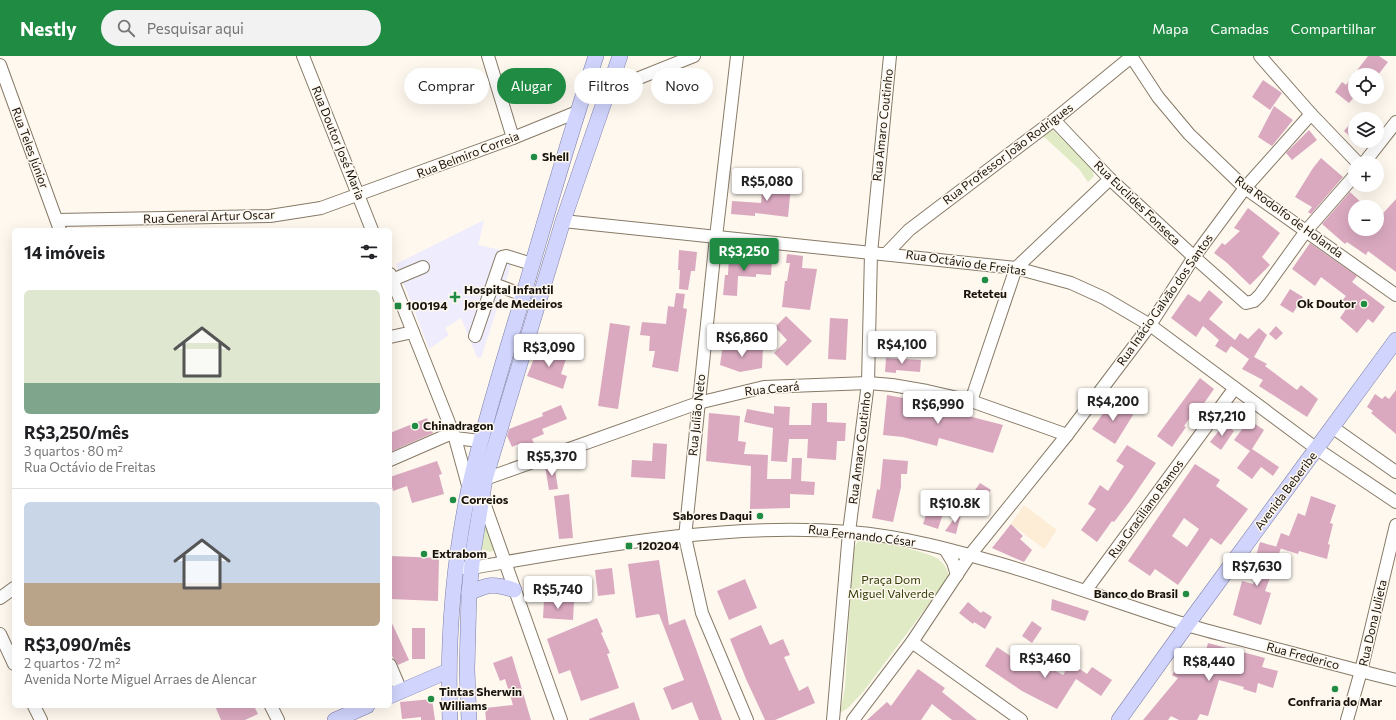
<!DOCTYPE html>
<html lang="pt">
<meta charset="utf-8">
<style>
:root{--surface:#fff;--page:#f2f2f2;--text:#202124;--muted:#757577;--line:#e0e0e0;--accent:#208b42}
body{margin:0;font-family:Commissioner,sans-serif;background:var(--page);color:var(--text);height:100vh;display:flex;flex-direction:column;font-size:15px;white-space:nowrap}
*{box-sizing:border-box;margin:0}
p{font-size:13px;color:var(--muted)}
.icon{flex:none;width:22px;height:22px;fill:none;stroke:currentColor;stroke-width:2;stroke-linecap:round;stroke-linejoin:round}
.map{position:relative;flex:1;overflow:hidden}
.side{position:absolute;left:12px;top:172px;width:380px;height:480px;display:flex;flex-direction:column;background:var(--surface);border-radius:6px;box-shadow:0 4px 16px #0002}
.side>*{flex:none}
.guide{position:absolute;left:404px;top:12px;width:380px;height:36px;display:flex;gap:8px}
.fabs{position:absolute;left:1348px;top:12px;display:grid;gap:8px}
.fabs a{display:grid;place-items:center;width:36px;height:36px;border-radius:50%;background:var(--surface);box-shadow:0 4px 16px #0002;font-size:20px}
.price{position:absolute;translate:-50% -34px;padding:0 9px;border-radius:4px;background:#fff;color:#222;font-size:13px;line-height:26px;filter:drop-shadow(0 1px 2px #0008)}
.price::after{content:'';position:absolute;left:50%;top:24px;width:12px;height:9px;margin-left:-6px;background:inherit;clip-path:polygon(0 0,100% 0,50% 100%)}
.price.active{background:var(--accent);color:#fff}
ul{padding:0;list-style:none}
li{display:grid;align-content:center;gap:8px;height:212px;padding:0 12px}
li+li{border-top:1px solid var(--line)}
li span{display:grid;place-items:center;height:124px;border-radius:6px;color:#555}
li>.icon{margin-inline-start:auto}
span .icon{width:72px;height:72px;fill:#fffc;stroke-width:1}
li b{font-size:17px}
h2{display:flex;justify-content:space-between;align-items:center;height:48px;padding:0 12px;font-size:17px}
.chip{padding:0 14px;border-radius:18px;background:var(--surface);box-shadow:0 4px 16px #0002;font-size:14px;line-height:36px}
.chip.active{background:var(--accent);color:#fff}
header{display:flex;align-items:center;gap:24px;box-sizing:border-box;height:56px;padding:0 20px;background:var(--accent);color:#fff}
header strong{font-size:19px}
nav{display:flex;gap:22px;margin-inline-start:auto;font-size:14px}
.search{width:280px;height:36px;background:var(--page);display:flex;align-items:center;gap:10px;box-sizing:border-box;padding:0 14px;border-radius:22px;color:var(--muted);font-size:15px}
.map>svg:first-child{display:block}
.built{fill:#fdedd7}
.medical{fill:#efecfe}
.green{fill:#e0ebc5}
.building{fill:#daa9c0;fill-rule:evenodd}
.lines{fill:none;stroke-linecap:round;stroke-linejoin:round}
.minor-casing{stroke:#877a66;stroke-width:14}
.major-casing{stroke:#7c7ea7;stroke-width:16}
.minor{stroke:#fff;stroke-width:12}
.major{stroke:#d1d4fc;stroke-width:15}
.poi-dot{fill:#208b42;stroke:#fef8ef;stroke-width:1.5}
.labels{text-anchor:middle;stroke-width:3;stroke-linejoin:round;paint-order:stroke}
.street-label{font-size:12px;fill:#18130c;stroke:#fef8ef}
.poi-label{font-size:12px;font-weight:bold;fill:#18130c;stroke:#fef8ef;text-anchor:start}
.park-label{font-size:12px;fill:#323c05;stroke:#fef8ef}
</style>
<header>
<strong>Nestly</strong>
<div class="search"><svg class="icon" aria-label="search" viewBox="0 0 24 24"><circle cx="10" cy="10" r="6"/><path d="M15 15l6 6"/></svg>Pesquisar aqui</div>
<nav><a>Mapa</a><a>Camadas</a><a>Compartilhar</a></nav>
</header>
<div class="map">
<svg width="1396" height="664" viewBox="0 0 1396 664">
<rect width="100%" height="100%" fill="#fef8ef"/>
<path class="built" d="M1024,449L1057,474L1044,493L1011,468Z"/>
<path class="medical" d="M484,164L478,189L515,197L481,302L477,301L461,262L445,272L449,279L429,293L396,208Z"/>
<g class="green">
<path d="M1051,72L1092,112L1094,120L1088,126L1079,113L1041,78Z"/>
<path d="M483,462L496,493L490,496L481,493Z"/>
<path d="M858,485C872,483 926,495 938,503C944,507 948,514 949,521L863,636L848,652L840,657L845,632L853,494Z"/>
</g>
<g class="building">
<path d="M1368,0H1379L1388,6L1378,19H1355V40L1349,47L1335,36L1342,26L1346,29Z"/>
<path d="M1263,24L1282,37L1270,54L1252,41Z"/>
<path d="M1274,50L1293,64L1272,90L1258,81Z"/>
<path d="M1355,62V85L1344,75Z"/>
<path d="M1309,74L1317,84L1292,104L1286,97Z"/>
<path d="M1321,102L1343,121L1311,158L1308,156L1312,151L1295,141L1313,112Z"/>
<path d="M763,127L791,130L788,161L755,157V160L731,158L732,145L761,147Z"/>
<path d="M1350,136L1366,151H1355V173H1377V164L1396,143V216L1368,195L1366,199L1347,186L1345,188L1322,168Z"/>
<path d="M1248,152L1280,177L1262,201L1270,209L1250,229L1226,206L1214,197L1222,187L1225,189L1240,175L1234,172Z"/>
<path d="M1310,187L1357,220L1352,226L1385,251L1373,267L1368,263L1357,277L1340,262L1346,253L1339,248L1346,240L1321,221L1315,230L1292,213Z"/>
<path d="M679,194L697,196L695,215H691L688,234L679,233L680,214H678Z"/>
<path d="M787,198L803,200L802,212L817,213L810,254L782,251L785,225H787L790,207H786Z"/>
<path d="M729,200L740,201L739,202L772,203L771,219L756,218V221L738,220L737,240L723,239L725,219H728Z"/>
<path d="M1290,233L1303,241L1293,257L1280,249Z"/>
<path d="M1209,234L1223,246L1209,263L1235,284L1233,287L1240,277L1248,283L1259,272L1267,279L1254,301L1267,308L1265,310L1297,334L1301,329L1318,343L1307,361L1259,330L1263,324L1242,313L1249,303L1231,290L1226,297L1215,290L1219,284L1203,270L1196,281L1171,262L1188,238L1200,246Z"/>
<path d="M676,237L685,238L683,252L687,253L678,316L652,311L655,295H649L650,280L640,279L642,266L666,268L668,250L674,251Z"/>
<path d="M786,260L812,285L787,310L774,297L787,284L775,271Z"/>
<path d="M830,262L848,263L846,304L828,303Z"/>
<path d="M610,267L630,270L618,353L598,350Z"/>
<path d="M1276,270L1283,277L1276,284L1269,278Z"/>
<path d="M723,288L763,292L762,312L740,316L720,309Z"/>
<path d="M539,290L567,300L561,318L567,320L563,333L527,320Z"/>
<path d="M886,302L921,304L920,316L896,314V317L885,316Z"/>
<path d="M1200,322L1214,333L1197,357L1194,356L1184,370L1186,371L1172,391L1157,380Z"/>
<path d="M1396,334V378L1371,357L1373,355L1367,351L1375,338L1382,343L1385,340L1389,343Z"/>
<path d="M887,339L946,350L945,354L1003,369L993,397L939,382L937,390L903,381L883,379Z"/>
<path d="M1112,345L1133,359L1115,388L1092,373Z"/>
<path d="M812,347H827V366L846,367L845,385H837L836,404L807,402L808,383H789L787,406L771,405L773,372L744,366L747,353L774,358V350L790,351L789,369H811Z"/>
<path d="M561,349L567,363L542,373L544,378L532,383L537,394L526,398L521,387L512,391L507,380L509,373L543,360L542,357Z"/>
<path d="M709,357L740,360L738,385L746,386L744,398L768,399L767,423H791L792,402H802L801,425L815,426L814,439L790,438V452L750,453L751,410L706,405Z"/>
<path d="M427,362L433,377L390,396V377Z"/>
<path d="M1249,364L1264,374L1252,393L1279,411L1273,420L1261,411L1252,423L1237,412L1250,395L1234,384Z"/>
<path d="M1224,368L1234,375L1221,394L1210,386Z"/>
<path d="M653,387L667,388L665,423L631,421L632,404L652,405Z"/>
<path d="M1127,389L1156,407L1130,445L1114,466L1112,465L1097,486L1081,474L1096,453L1088,448L1100,429L1108,435L1124,410L1116,405Z"/>
<path d="M883,403L908,405L907,418H901V431L893,466L872,462L877,433L880,434Z"/>
<path d="M437,405L442,418L439,419L444,438L412,447L407,430L393,435L390,421Z"/>
<path d="M554,407L558,433L549,434L545,410Z"/>
<path d="M1195,408L1220,424L1216,430L1248,453L1221,489L1211,482L1178,529L1155,513L1150,520L1128,505ZM1184,462L1199,473L1187,491L1172,480Z"/>
<path d="M980,427L991,434L978,451L968,444Z"/>
<path d="M933,437L948,442L938,473L923,468Z"/>
<path d="M569,438L573,482L559,483L554,440Z"/>
<path d="M1311,440L1336,449L1330,467L1333,468L1328,488L1330,489L1327,503L1299,495L1298,498L1276,491L1281,477L1289,480L1298,457L1305,460Z"/>
<path d="M963,450L956,478L945,475Z"/>
<path d="M1011,468L1023,480L1020,483L1032,494L1024,506L992,492Z"/>
<path d="M1260,486L1281,492L1265,535L1271,537L1261,569L1233,559L1242,525L1253,528L1262,505L1255,503Z"/>
<path d="M390,500L439,502L438,545L390,543Z"/>
<path d="M659,504L669,569L685,563L722,664H699L692,646L672,654L663,632L684,624L659,558L636,562L628,508Z"/>
<path d="M612,512L615,538L598,540L595,514Z"/>
<path d="M745,523L757,552L729,564L717,535Z"/>
<path d="M1052,543L1089,555L1085,565L1051,554Z"/>
<path d="M544,544L574,546L573,564L543,562Z"/>
<path d="M968,546L981,557L983,555L992,561L985,573L974,566L973,568L959,557Z"/>
<path d="M597,562L603,576L601,577L610,597L607,598L619,632L581,645L570,614L559,618L547,583Z"/>
<path d="M390,563L409,604L398,609L390,597Z"/>
<path d="M1032,565L1042,572L1032,587L1022,580Z"/>
<path d="M761,569L770,589L783,583L790,599L784,601L799,635L808,630L815,647L775,664H765L746,623L730,583Z"/>
<rect x="412" y="572" width="13" height="31"/>
<path d="M1208,587L1265,602L1262,611L1278,615L1273,632L1258,627L1256,637L1243,633L1244,631L1219,624L1208,660L1200,658L1197,664H1179L1171,660L1168,664H1143L1178,622L1172,619L1187,595L1203,606Z"/>
<path d="M997,591L1024,609L1026,605L1043,617L1047,610L1063,619L1071,607L1087,618L1092,611L1112,624L1101,640L1076,623L1057,653L1022,635L985,610Z"/>
<path d="M512,600L531,664H486L485,652L513,649L505,623L500,625L493,607Z"/>
<path d="M918,613L945,632L942,636L977,664H952L932,648L921,664H867L887,646L891,650Z"/>
<path d="M432,643L435,664H421V661L402,663L400,646Z"/>
<path d="M634,646L640,664H589V663Z"/>
<path d="M215,650H254L258,658L245,664H221Z"/>
</g>
<g class="lines">
<g class="minor-casing">
<g id="minor">
<path d="M303,0L372,174"/>
<path d="M488,0L513,82"/>
<path d="M737,0L716,181L685,481L702,557L747,664"/>
<path d="M1131,0L1158,41L1189,78L1245,132L1396,239"/>
<path d="M1260,0L1311,58L1358,107"/>
<path d="M0,9L60,174"/>
<path d="M609,34L694,0"/>
<path d="M1054,64L1110,123L1194,201L1246,247L1254,245L1260,239L1306,175L1355,119"/>
<path d="M1364,107L1396,66"/>
<path d="M57,164L270,160L321,152L513,82L577,56"/>
<path d="M563,165L1016,212L1071,227L1104,242L1150,269L1317,393L1396,446"/>
<path d="M887,197L909,174L1054,64L1131,1"/>
<path d="M390,218L455,382L469,433"/>
<path d="M392,224L423,211"/>
<path d="M494,228L523,239"/>
<path d="M475,280L502,201L506,200L532,208"/>
<path d="M390,281L413,276"/>
<path d="M971,345L1016,212L1110,123"/>
<path d="M1332,371L1396,416"/>
<path d="M455,382L480,385"/>
<path d="M390,404L452,377"/>
<path d="M485,423L698,347L764,331L868,327L892,329L927,335L971,345L1067,379"/>
<path d="M482,441L561,664"/>
<path d="M945,493L953,506L957,519"/>
<path d="M463,512H471C596,491 723,466 850,476C903,480 956,495 1008,510C1067,528 1125,549 1184,568C1210,576 1236,582 1262,589C1307,601 1351,613 1396,624"/>
<path d="M1086,534L1234,333"/>
<path d="M0,542L14,532"/>
<path d="M0,578L14,608"/>
<path d="M912,586L1021,664"/>
<path d="M390,609L401,635"/>
<path d="M34,650L41,664"/>
<path d="M271,650L278,664"/>
<path d="M833,664L849,476L868,327L871,197L890,0"/>
<path d="M853,664L912,586L970,499L1067,379L1150,269L1194,201L1245,132L1311,58"/>
<path d="M1347,664L1361,615L1396,469"/>
</g>
</g>
<g class="major-casing">
<g id="major">
<path d="M469,537C488,528 494,527 514,534"/>
<path d="M390,640L448,615"/>
<path d="M335,664L367,650"/>
<path d="M450,664C447,587 453,508 469,432C484,366 505,301 524,237C547,157 570,78 596,0"/>
<path d="M469,664L467,613L469,537L473,497L485,423L563,165L620,0"/>
<path d="M1119,664L1187,569L1396,284"/>
</g>
</g>
<use href="#minor" class="minor"/>
<use href="#major" class="major"/>
</g>
<g class="poi-dot">
<circle cx="534" cy="101" r="4"/>
<circle cx="985" cy="224" r="4"/>
<path d="M453 235h4v4h4v4h-4v4h-4v-4h-4v-4h4z"/>
<circle cx="1364" cy="248" r="4"/>
<rect x="394" y="246" width="8" height="8" rx="2"/>
<circle cx="415" cy="370" r="4"/>
<circle cx="453" cy="444" r="4"/>
<circle cx="760" cy="460" r="4"/>
<rect x="625" y="486" width="8" height="8" rx="2"/>
<circle cx="424" cy="498" r="4"/>
<circle cx="1186" cy="538" r="4"/>
<circle cx="1335" cy="633" r="4"/>
<circle cx="431" cy="643" r="4"/>
</g>
<g class="labels">
<g class="street-label">
<text transform="translate(883 69) rotate(-84)" y="4">Rua Amaro Coutinho</text>
<text transform="translate(338 87) rotate(68)" y="4">Rua Doutor José Maria</text>
<text transform="translate(30 92) rotate(70)" y="4">Rua Teles Júnior</text>
<text transform="translate(1008 98) rotate(-37)" y="4">Rua Professor João Rodrigues</text>
<text transform="translate(468 99) rotate(-21)" y="4">Rua Belmiro Correia</text>
<text transform="translate(1137 147) rotate(44)" y="4">Rua Euclides Fonseca</text>
<text transform="translate(209 161) rotate(-2)" y="4">Rua General Artur Oscar</text>
<text transform="translate(1289 161) rotate(36)" y="4">Rua Rodolfo de Holanda</text>
<text transform="translate(966 207) rotate(8)" y="4">Rua Octávio de Freitas</text>
<text transform="translate(1165 244) rotate(-55)" y="4">Rua Inácio Galvão dos Santos</text>
<text transform="translate(772 333) rotate(-6)" y="4">Rua Ceará</text>
<text transform="translate(697 359) rotate(-84)" y="4">Rua Julião Neto</text>
<text transform="translate(860 392) rotate(-83)" y="4">Rua Amaro Coutinho</text>
<text transform="translate(1286 435) rotate(-53)" y="4">Avenida Beberibe</text>
<text transform="translate(1146 453) rotate(-54)" y="4">Rua Graciliano Ramos</text>
<text transform="translate(862 480) rotate(7)" y="4">Rua Fernando César</text>
<text transform="translate(1373 567) rotate(-77)" y="4">Rua Dona Julieta</text>
<text transform="translate(1303 600) rotate(15)" y="4">Rua Frederico</text>
</g>
<g class="poi-label">
<text x="542" y="105">Shell</text>
<text x="464" y="238">Hospital Infantil<tspan x="464" dy="14">Jorge de Medeiros</tspan></text>
<text x="985" y="242" text-anchor="middle">Reteteu</text>
<text x="1356" y="252" text-anchor="end">Ok Doutor</text>
<text x="406" y="254">100194</text>
<text x="423" y="374">Chinadragon</text>
<text x="461" y="448">Correios</text>
<text x="752" y="464" text-anchor="end">Sabores Daqui</text>
<text x="637" y="494">120204</text>
<text x="432" y="502">Extrabom</text>
<text x="1178" y="542" text-anchor="end">Banco do Brasil</text>
<text x="439" y="640">Tintas Sherwin<tspan x="439" dy="14">Williams</tspan></text>
<text x="1335" y="650" text-anchor="middle">Confraria do Mar</text>
</g>
<g class="park-label">
<text x="891" y="528">Praça Dom<tspan x="891" dy="14">Miguel Valverde</tspan></text>
</g>
</g>
</svg>
<div class="fabs">
<a><svg class="icon" aria-label="locate" viewBox="0 0 24 24"><circle cx="12" cy="12" r="6"/><path d="M12 2v4M12 18v4M2 12h4M18 12h4"/></svg></a>
<a><svg class="icon" aria-label="layers" viewBox="0 0 24 24"><path d="M12 4l9 5-9 5-9-5zM3 14l9 5 9-5"/></svg></a>
<a>+</a>
<a>−</a>
</div>
<b class="price" style="left:767px;top:146px">R$5,080</b>
<b class="price active" style="left:744px;top:216px">R$3,250</b>
<b class="price" style="left:742px;top:302px">R$6,860</b>
<b class="price" style="left:902px;top:309px">R$4,100</b>
<b class="price" style="left:549px;top:312px">R$3,090</b>
<b class="price" style="left:1113px;top:366px">R$4,200</b>
<b class="price" style="left:938px;top:369px">R$6,990</b>
<b class="price" style="left:1222px;top:381px">R$7,210</b>
<b class="price" style="left:552px;top:421px">R$5,370</b>
<b class="price" style="left:955px;top:468px">R$10.8K</b>
<b class="price" style="left:1257px;top:531px">R$7,630</b>
<b class="price" style="left:558px;top:554px">R$5,740</b>
<b class="price" style="left:1045px;top:623px">R$3,460</b>
<b class="price" style="left:1209px;top:626px">R$8,440</b>
<div class="guide">
<a class="chip">Comprar</a>
<a class="chip active">Alugar</a>
<a class="chip">Filtros</a>
<a class="chip">Novo</a>
</div>
<section class="side">
<h2>14 imóveis<svg class="icon" aria-label="filters" viewBox="0 0 24 24"><path d="M4 7h16M4 17h16"/><circle cx="9" cy="7" r="2"/><circle cx="15" cy="17" r="2"/></svg></h2>
<ul>
<li><span style="background:linear-gradient(#dfe7d0 75%,#7fa58c 0)"><svg class="icon" aria-label="home" viewBox="0 0 24 24"><path d="M3 11l9-7 9 7M6 9v11h12V9"/></svg></span><div><b>R$3,250/mês</b><p>3 quartos · 80 m²</p><p>Rua Octávio de Freitas</p></div></li>
<li><span style="background:linear-gradient(#c9d6e8 65%,#b9a48a 0)"><svg class="icon" aria-label="home" viewBox="0 0 24 24"><path d="M3 11l9-7 9 7M6 9v11h12V9"/></svg></span><div><b>R$3,090/mês</b><p>2 quartos · 72 m²</p><p>Avenida Norte Miguel Arraes de Alencar</p></div></li>
</ul>
</section>
</div>
